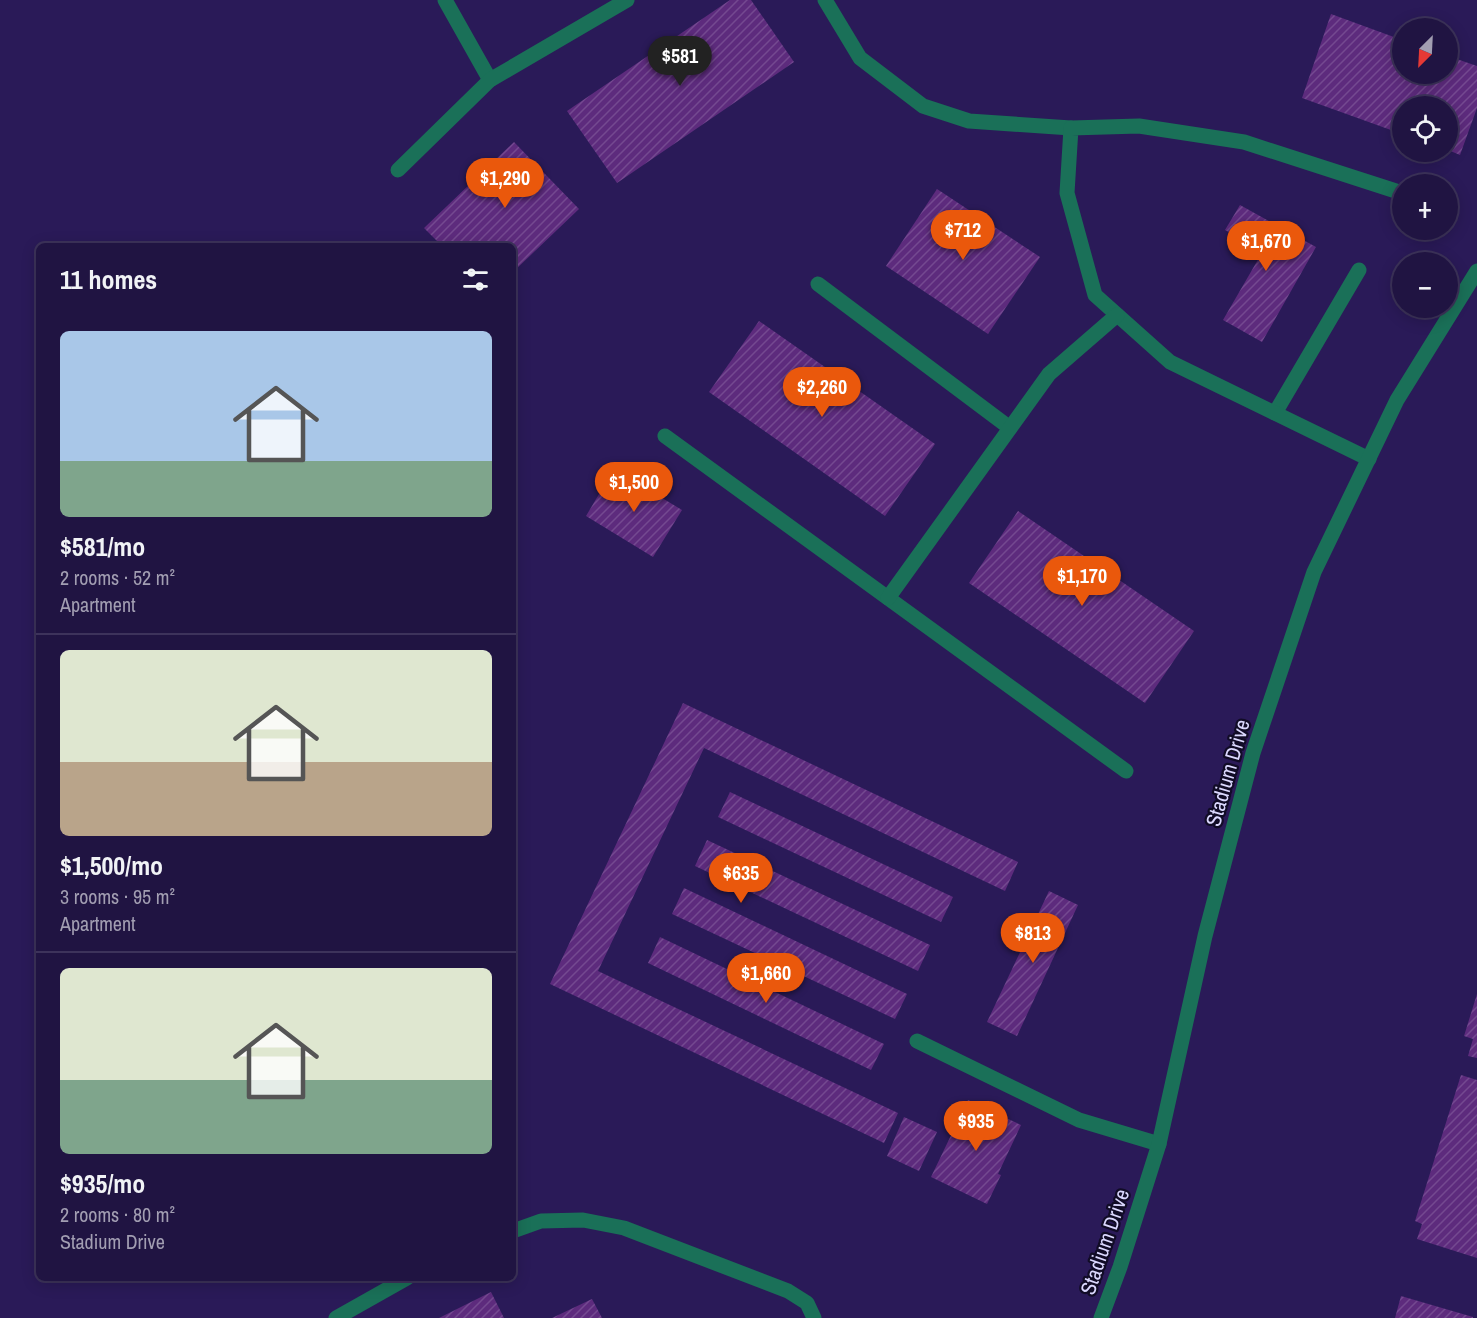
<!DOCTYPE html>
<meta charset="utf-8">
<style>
:root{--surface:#201442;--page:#2d214d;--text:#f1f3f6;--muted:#a29eb2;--line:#3d335b;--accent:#ea580c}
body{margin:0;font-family:"Archivo Narrow",sans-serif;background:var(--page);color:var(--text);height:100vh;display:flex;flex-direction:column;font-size:22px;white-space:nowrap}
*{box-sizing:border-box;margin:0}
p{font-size:20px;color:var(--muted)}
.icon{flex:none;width:33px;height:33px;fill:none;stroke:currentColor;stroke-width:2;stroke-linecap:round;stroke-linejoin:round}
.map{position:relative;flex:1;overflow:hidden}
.details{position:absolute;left:36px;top:243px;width:480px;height:1038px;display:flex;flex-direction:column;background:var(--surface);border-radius:9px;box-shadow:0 3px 15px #0003,0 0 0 2px var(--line)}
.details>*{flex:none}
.needle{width:39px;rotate:204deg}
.tools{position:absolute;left:1392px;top:18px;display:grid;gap:12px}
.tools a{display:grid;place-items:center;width:66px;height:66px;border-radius:50%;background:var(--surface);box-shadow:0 3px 15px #0003,0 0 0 2px var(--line);font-size:30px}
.price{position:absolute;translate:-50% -51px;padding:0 14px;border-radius:21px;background:var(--accent);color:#fff;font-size:20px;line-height:39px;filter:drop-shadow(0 2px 3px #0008)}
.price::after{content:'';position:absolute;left:50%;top:36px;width:18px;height:14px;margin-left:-9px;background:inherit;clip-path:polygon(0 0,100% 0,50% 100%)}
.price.selected{background:#222;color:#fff}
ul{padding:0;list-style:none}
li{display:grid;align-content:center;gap:12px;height:318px;padding:0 24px}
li+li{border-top:2px solid var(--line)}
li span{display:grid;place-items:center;height:186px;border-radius:9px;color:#555}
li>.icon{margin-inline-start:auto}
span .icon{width:108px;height:108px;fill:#fffc;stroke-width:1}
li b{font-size:26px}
h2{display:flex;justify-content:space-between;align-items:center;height:72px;padding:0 24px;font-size:26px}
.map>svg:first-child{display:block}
.building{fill:url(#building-hatch)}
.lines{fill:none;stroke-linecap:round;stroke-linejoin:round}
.minor{stroke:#1a7058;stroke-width:15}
.labels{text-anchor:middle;stroke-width:4.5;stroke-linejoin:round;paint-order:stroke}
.street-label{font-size:21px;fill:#dbd8fe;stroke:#110c26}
</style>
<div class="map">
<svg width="1477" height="1318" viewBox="0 0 1477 1318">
<defs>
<pattern id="building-hatch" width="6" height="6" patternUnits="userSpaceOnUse" patternTransform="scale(1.5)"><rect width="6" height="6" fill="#5d2b7d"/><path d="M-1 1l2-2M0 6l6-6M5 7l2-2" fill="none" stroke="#744990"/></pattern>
</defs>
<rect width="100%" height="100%" fill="#2a1a58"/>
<g class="building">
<path d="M730,0H751L794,62L617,183L567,111Z"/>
<path d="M1331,14L1402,40V74H1448V56L1477,66V108L1460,155L1448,150V106H1402V134L1302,98Z"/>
<path d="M514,142L579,209L513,272V246H442L424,228Z"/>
<path d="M937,189L1040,257L988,334L886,266Z"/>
<path d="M1240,205L1316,247L1262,342L1223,320L1263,251L1225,230Z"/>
<path d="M759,321L935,444L885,516L709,392Z"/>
<path d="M614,469L682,510L653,557L586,516Z"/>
<path d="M1018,511L1194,631L1145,703L969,583Z"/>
<path d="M683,703L1018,862L1005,891L704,748L598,971L898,1113L884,1143L550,984Z"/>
<path d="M730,792L953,897L941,922L718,817Z"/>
<path d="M707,840L930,945L918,971L695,866Z"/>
<path d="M684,888L907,994L895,1019L672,914Z"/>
<path d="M1049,891L1078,905L1017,1036L987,1022Z"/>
<path d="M660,937L884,1044L871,1070L648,963Z"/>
<path d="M1477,994V1058L1468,1056L1473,1039L1464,1036Z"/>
<path d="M1461,1075L1477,1080V1258L1417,1239L1422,1224L1415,1221Z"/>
<path d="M968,1100L1021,1125L998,1174L1001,1175L987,1204L931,1177Z"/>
<path d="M904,1117L937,1132L919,1171L887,1156Z"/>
<path d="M491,1292L504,1318H439Z"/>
<path d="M1401,1296L1473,1317V1318H1395Z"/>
<path d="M592,1299L602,1318H552Z"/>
</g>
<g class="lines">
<g class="minor">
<path d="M445,0L490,80"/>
<path d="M825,0L860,58L923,106L969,121L1071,128"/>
<path d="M398,170L490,80L627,0"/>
<path d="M818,284L1010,428"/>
<path d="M1275,413L1359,270"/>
<path d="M665,436L1126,771"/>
<path d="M1369,459L1170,362L1095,295L1067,193L1071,128L1139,126L1244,142L1402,193"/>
<path d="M888,598L1049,374L1117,315"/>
<path d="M917,1041L1079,1120L1159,1144"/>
<path d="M513,1231L541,1221L583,1220L624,1228L788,1291L807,1303L814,1318"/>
<path d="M336,1318L407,1278"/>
<path d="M1101,1318L1120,1267L1159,1144L1205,936L1253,753L1314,572L1397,400L1477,271"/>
</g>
</g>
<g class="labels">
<g class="street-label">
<text transform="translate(1228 773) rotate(-74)" y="7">Stadium Drive</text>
<text transform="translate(1105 1242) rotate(-71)" y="7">Stadium Drive</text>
</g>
</g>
</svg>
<div class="tools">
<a><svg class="needle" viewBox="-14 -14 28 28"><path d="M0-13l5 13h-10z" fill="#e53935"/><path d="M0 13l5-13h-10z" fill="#a29eb2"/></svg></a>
<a><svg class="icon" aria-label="locate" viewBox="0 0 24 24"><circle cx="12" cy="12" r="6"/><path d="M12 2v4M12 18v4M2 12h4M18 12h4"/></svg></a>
<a>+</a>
<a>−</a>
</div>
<b class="price selected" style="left:680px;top:87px">$581</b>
<b class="price" style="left:505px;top:209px">$1,290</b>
<b class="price" style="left:963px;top:261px">$712</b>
<b class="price" style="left:1266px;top:272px">$1,670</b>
<b class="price" style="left:822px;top:418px">$2,260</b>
<b class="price" style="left:634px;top:513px">$1,500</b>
<b class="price" style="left:1082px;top:607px">$1,170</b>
<b class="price" style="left:741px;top:904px">$635</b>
<b class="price" style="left:1033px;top:964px">$813</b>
<b class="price" style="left:766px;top:1004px">$1,660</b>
<b class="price" style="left:976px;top:1152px">$935</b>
<section class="details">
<h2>11 homes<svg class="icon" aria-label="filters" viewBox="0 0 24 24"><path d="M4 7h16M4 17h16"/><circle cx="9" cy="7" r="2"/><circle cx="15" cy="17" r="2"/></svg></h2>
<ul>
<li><span style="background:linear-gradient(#a9c7e8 70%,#7fa58c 0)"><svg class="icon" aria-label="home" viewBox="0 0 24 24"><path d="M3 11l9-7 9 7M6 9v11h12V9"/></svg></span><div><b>$581/mo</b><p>2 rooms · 52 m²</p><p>Apartment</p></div></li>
<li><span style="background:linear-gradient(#dfe7d0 60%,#b9a48a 0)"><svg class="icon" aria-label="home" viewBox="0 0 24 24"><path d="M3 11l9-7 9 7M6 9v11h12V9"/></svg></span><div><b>$1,500/mo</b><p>3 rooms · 95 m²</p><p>Apartment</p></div></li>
<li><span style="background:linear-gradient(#dfe7d0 60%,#7fa58c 0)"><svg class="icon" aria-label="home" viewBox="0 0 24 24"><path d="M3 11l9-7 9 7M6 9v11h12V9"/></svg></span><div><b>$935/mo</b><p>2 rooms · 80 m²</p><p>Stadium Drive</p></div></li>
</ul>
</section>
</div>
